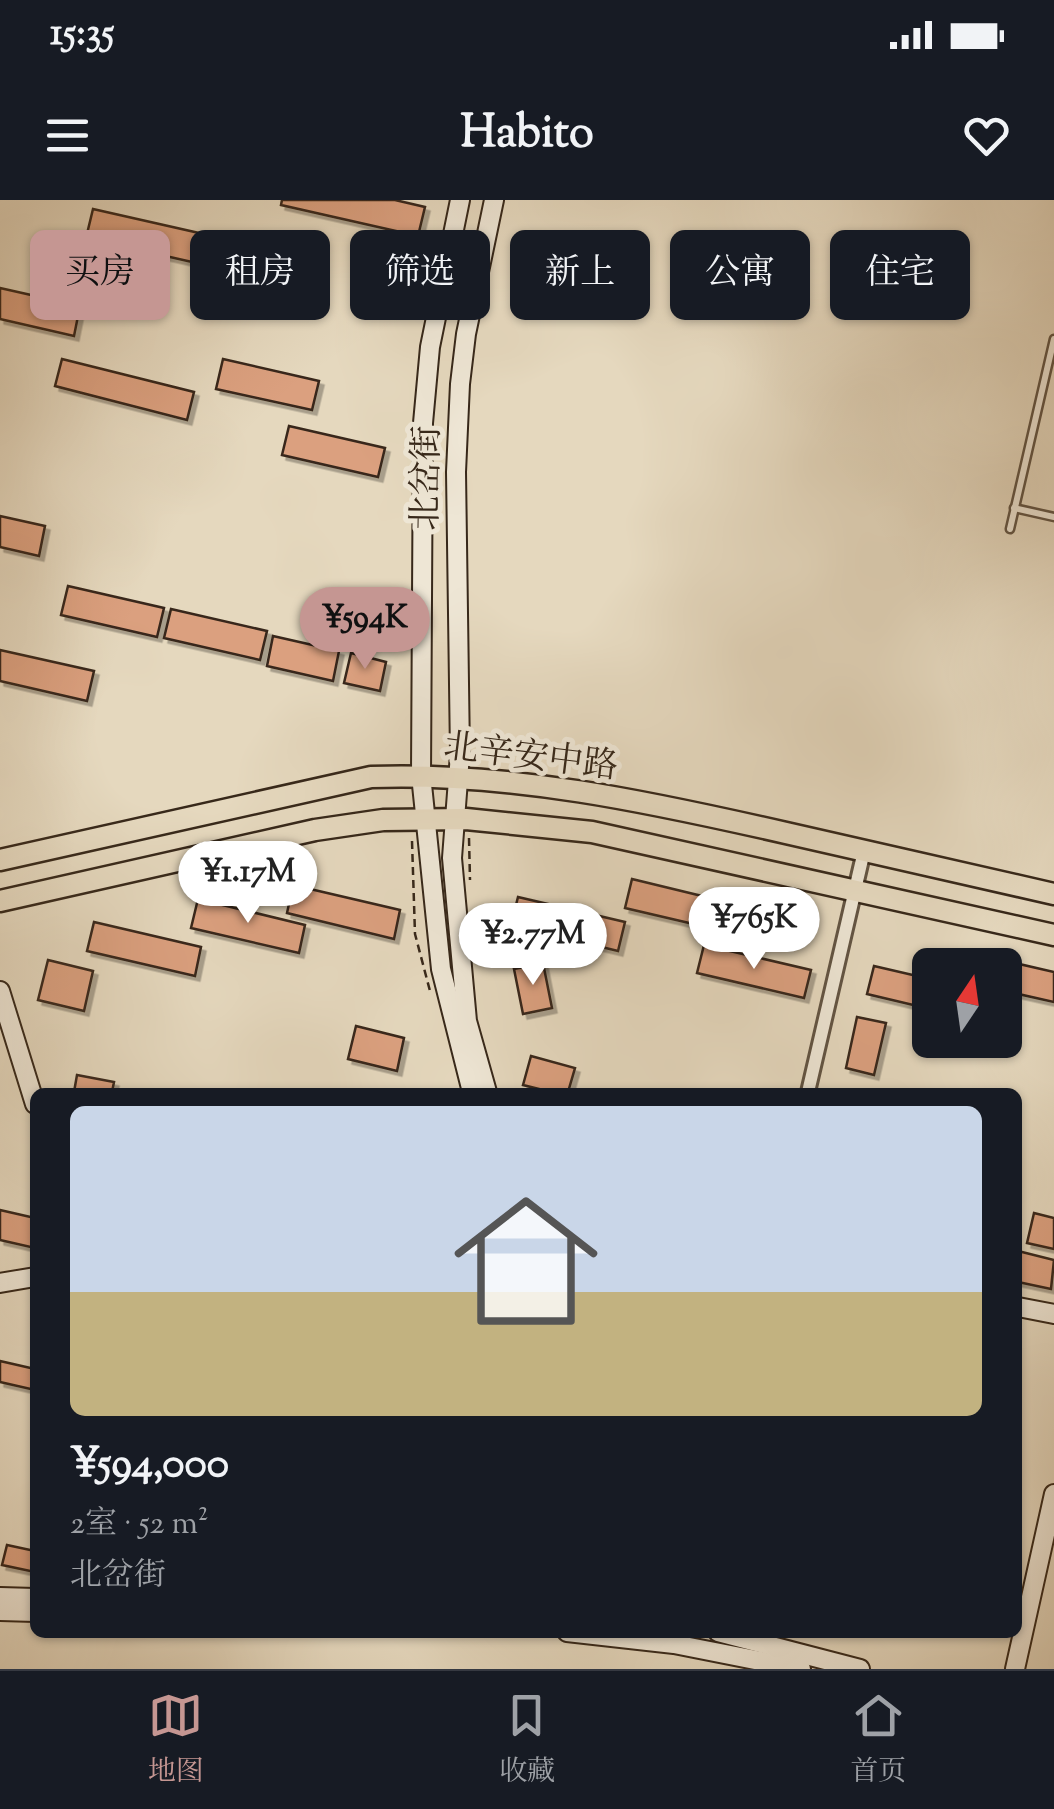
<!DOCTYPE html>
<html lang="zh">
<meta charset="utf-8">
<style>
:root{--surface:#171b24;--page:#20242c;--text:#f1f3f6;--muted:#9ea1a6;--line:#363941;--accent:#c59692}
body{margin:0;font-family:"Sorts Mill Goudy","Noto Serif SC",serif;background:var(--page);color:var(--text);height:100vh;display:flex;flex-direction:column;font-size:38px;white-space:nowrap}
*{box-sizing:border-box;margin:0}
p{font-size:32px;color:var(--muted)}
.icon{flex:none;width:55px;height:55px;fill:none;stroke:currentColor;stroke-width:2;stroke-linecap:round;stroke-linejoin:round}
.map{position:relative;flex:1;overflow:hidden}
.panel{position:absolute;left:30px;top:888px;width:992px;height:550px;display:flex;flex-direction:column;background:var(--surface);border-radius:15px;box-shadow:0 2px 8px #0004}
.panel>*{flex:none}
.guide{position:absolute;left:30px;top:30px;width:995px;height:90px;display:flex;gap:20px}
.needle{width:65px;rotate:13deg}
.buttons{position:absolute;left:912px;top:748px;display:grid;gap:20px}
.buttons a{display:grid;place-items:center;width:110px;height:110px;border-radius:15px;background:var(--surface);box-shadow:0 2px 8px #0004;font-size:50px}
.price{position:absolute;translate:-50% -85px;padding:0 22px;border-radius:35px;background:#fff;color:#222;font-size:32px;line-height:65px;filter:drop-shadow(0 2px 5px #0008)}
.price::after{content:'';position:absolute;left:50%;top:60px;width:30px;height:22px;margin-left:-15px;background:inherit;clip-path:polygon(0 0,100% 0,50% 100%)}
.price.selected{background:var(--accent);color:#111}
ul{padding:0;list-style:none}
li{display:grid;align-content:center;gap:20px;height:530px;padding:0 40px}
li span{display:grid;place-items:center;height:310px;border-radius:15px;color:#555}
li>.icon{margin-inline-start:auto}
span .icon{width:180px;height:180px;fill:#fffc;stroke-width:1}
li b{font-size:42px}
.chip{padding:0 35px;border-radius:15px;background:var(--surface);box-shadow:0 2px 8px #0004;font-size:35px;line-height:90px}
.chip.selected{background:var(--accent);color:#111}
.status{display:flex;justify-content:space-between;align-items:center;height:70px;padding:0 50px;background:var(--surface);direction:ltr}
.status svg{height:28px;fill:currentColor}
header{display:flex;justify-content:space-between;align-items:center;height:130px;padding:0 40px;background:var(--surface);font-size:45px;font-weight:700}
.tab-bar{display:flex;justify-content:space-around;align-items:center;height:140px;border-top:2px solid var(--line);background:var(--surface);font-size:28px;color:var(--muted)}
.tab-bar a{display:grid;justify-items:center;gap:5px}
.tab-bar .selected{color:var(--accent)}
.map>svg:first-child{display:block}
.building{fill:#dba07f;stroke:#37281a;stroke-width:2.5;filter:url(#shadow)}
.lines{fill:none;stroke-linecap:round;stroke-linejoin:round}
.lane-casing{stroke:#625443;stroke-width:11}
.street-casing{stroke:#625443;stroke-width:18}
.secondary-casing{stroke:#37281a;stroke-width:22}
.primary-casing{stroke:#37281a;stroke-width:25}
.path{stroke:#37281a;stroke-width:2.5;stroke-dasharray:8 5;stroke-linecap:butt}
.lane{stroke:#eee6d5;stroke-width:6}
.street{stroke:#eee6d5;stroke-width:12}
.secondary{stroke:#eee6d5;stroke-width:18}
.primary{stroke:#e5d8be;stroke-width:20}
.labels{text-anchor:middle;stroke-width:10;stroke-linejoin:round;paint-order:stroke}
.street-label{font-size:35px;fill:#37281a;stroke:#eee6d5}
</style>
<div class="status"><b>15:35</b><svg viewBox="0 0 49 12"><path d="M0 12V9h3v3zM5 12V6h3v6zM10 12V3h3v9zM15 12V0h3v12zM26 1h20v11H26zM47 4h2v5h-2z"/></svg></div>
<header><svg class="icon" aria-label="menu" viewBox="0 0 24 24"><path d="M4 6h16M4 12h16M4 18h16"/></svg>Habito<svg class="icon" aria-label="heart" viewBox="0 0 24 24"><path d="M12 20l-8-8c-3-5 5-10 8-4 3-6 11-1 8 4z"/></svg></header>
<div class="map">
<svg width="1054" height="1469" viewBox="0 0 1054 1469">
<defs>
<filter id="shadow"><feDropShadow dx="4.5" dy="4.5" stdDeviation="0" flood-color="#0004"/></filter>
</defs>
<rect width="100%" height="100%" fill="#e5d8be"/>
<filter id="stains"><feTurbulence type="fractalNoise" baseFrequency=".002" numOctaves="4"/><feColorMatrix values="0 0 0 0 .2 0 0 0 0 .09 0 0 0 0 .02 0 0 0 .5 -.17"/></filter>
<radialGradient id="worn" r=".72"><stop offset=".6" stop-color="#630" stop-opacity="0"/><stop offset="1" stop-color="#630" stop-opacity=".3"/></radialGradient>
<g class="building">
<path d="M282,0H395L425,7L418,36L281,5Z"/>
<path d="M93,9L230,40L223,69L86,38Z"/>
<path d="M0,88L80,106L74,136L0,119Z"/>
<path d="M62,159L194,192L187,220L55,186Z"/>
<path d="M223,159L319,181L312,210L216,189Z"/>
<path d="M289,226L385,248L378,277L282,255Z"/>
<path d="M0,316L45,326L39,356L0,347Z"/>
<path d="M68,386L164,408L157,437L61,415Z"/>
<path d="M171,409L267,431L260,460L164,438Z"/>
<path d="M273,436L339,451L333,481L267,466Z"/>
<path d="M0,450L94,471L87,501L0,481Z"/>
<path d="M351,453L386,462L380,491L344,483Z"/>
<path d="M632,679L739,705L732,733L625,708Z"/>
<path d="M293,685L400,710L394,739L287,713Z"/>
<path d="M518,697L625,722L618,751L511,725Z"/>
<path d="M198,699L305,725L299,753L191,728Z"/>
<path d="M94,722L201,747L195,776L87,751Z"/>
<path d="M704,745L811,770L804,798L697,773Z"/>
<path d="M993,758L1054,772V802L1005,791V765H991Z"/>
<path d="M48,760L93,771L84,811L38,800Z"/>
<path d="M543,763L552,808L523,814L514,769Z"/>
<path d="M874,766L930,779V809L867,794Z"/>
<path d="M857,817L886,823L874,875L846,868Z"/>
<path d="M356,826L404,838L397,871L348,859Z"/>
<path d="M531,856L575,868L568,892H551L523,885Z"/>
<path d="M77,875L114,882L112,892H74Z"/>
<path d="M0,1010L35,1018V1048L0,1040Z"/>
<path d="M1034,1013L1054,1018V1049L1027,1043Z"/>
<path d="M1018,1051L1054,1060L1051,1089L1018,1082Z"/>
<path d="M0,1161L35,1169V1190L0,1182Z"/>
<path d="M7,1345L35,1351V1372L2,1365Z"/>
</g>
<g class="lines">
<g class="lane-casing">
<g id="lane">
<path d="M1014,308L1054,317"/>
<path d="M1010,329L1054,139"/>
</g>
</g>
<g class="street-casing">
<path id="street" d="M808,892L864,651"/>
</g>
<g class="secondary-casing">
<g id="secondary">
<path d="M460,0L430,147L423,223L421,575L441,769L472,892"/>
<path d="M0,791L35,904"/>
<path d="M487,892L467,821L452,658L460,554L456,272L460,184L466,134L494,0"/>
<path d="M0,1083L35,1077"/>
<path d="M1018,1107L1054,1114"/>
<path d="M0,1397L35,1398"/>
<path d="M0,1411L35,1412"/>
<path d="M567,1432L674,1444L801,1469"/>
<path d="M718,1432L860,1469"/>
<path d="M1015,1469L1054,1294"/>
</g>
</g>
<g class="primary-casing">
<g id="primary">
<path d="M0,660L371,577C511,572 650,602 786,633C875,653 965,674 1054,694"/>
<path d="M0,701L315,630L383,620L466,619L592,632L1054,735"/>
</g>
</g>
<g class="path">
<path d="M469,638L470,680"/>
<path d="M412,641L415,734L430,791"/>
<path d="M473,713L476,745"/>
</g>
<use href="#lane" class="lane"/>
<use href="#street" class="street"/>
<use href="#secondary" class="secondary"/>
<use href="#primary" class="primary"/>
</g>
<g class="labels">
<g class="street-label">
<text transform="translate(425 278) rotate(-89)" y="12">北岔街</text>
<text transform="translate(531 555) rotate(7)" y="12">北辛安中路</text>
</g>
</g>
<rect width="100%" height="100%" filter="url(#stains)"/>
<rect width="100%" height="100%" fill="url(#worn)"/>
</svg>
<div class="buttons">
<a><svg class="needle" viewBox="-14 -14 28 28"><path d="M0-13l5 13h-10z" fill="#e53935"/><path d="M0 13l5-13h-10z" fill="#9ea1a6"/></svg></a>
</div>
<b class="price selected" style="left:365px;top:472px">¥594K</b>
<b class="price" style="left:248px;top:726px">¥1.17M</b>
<b class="price" style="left:754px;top:772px">¥765K</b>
<b class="price" style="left:533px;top:788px">¥2.77M</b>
<div class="guide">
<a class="chip selected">买房</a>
<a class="chip">租房</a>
<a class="chip">筛选</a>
<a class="chip">新上</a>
<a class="chip">公寓</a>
<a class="chip">住宅</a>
</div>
<section class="panel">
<ul>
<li><span style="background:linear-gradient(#c9d6e8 60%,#c2b280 0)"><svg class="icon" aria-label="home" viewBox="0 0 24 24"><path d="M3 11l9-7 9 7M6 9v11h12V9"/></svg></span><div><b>¥594,000</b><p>2室 · 52 m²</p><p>北岔街</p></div></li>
</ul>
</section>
</div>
<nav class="tab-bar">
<a class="selected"><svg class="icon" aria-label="map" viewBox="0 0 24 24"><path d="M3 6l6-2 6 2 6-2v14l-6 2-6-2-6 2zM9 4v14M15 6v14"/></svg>地图</a>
<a><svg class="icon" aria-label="saved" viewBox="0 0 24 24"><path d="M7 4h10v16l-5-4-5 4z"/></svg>收藏</a>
<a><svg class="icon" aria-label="home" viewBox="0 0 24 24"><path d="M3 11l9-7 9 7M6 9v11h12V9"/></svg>首页</a>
</nav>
